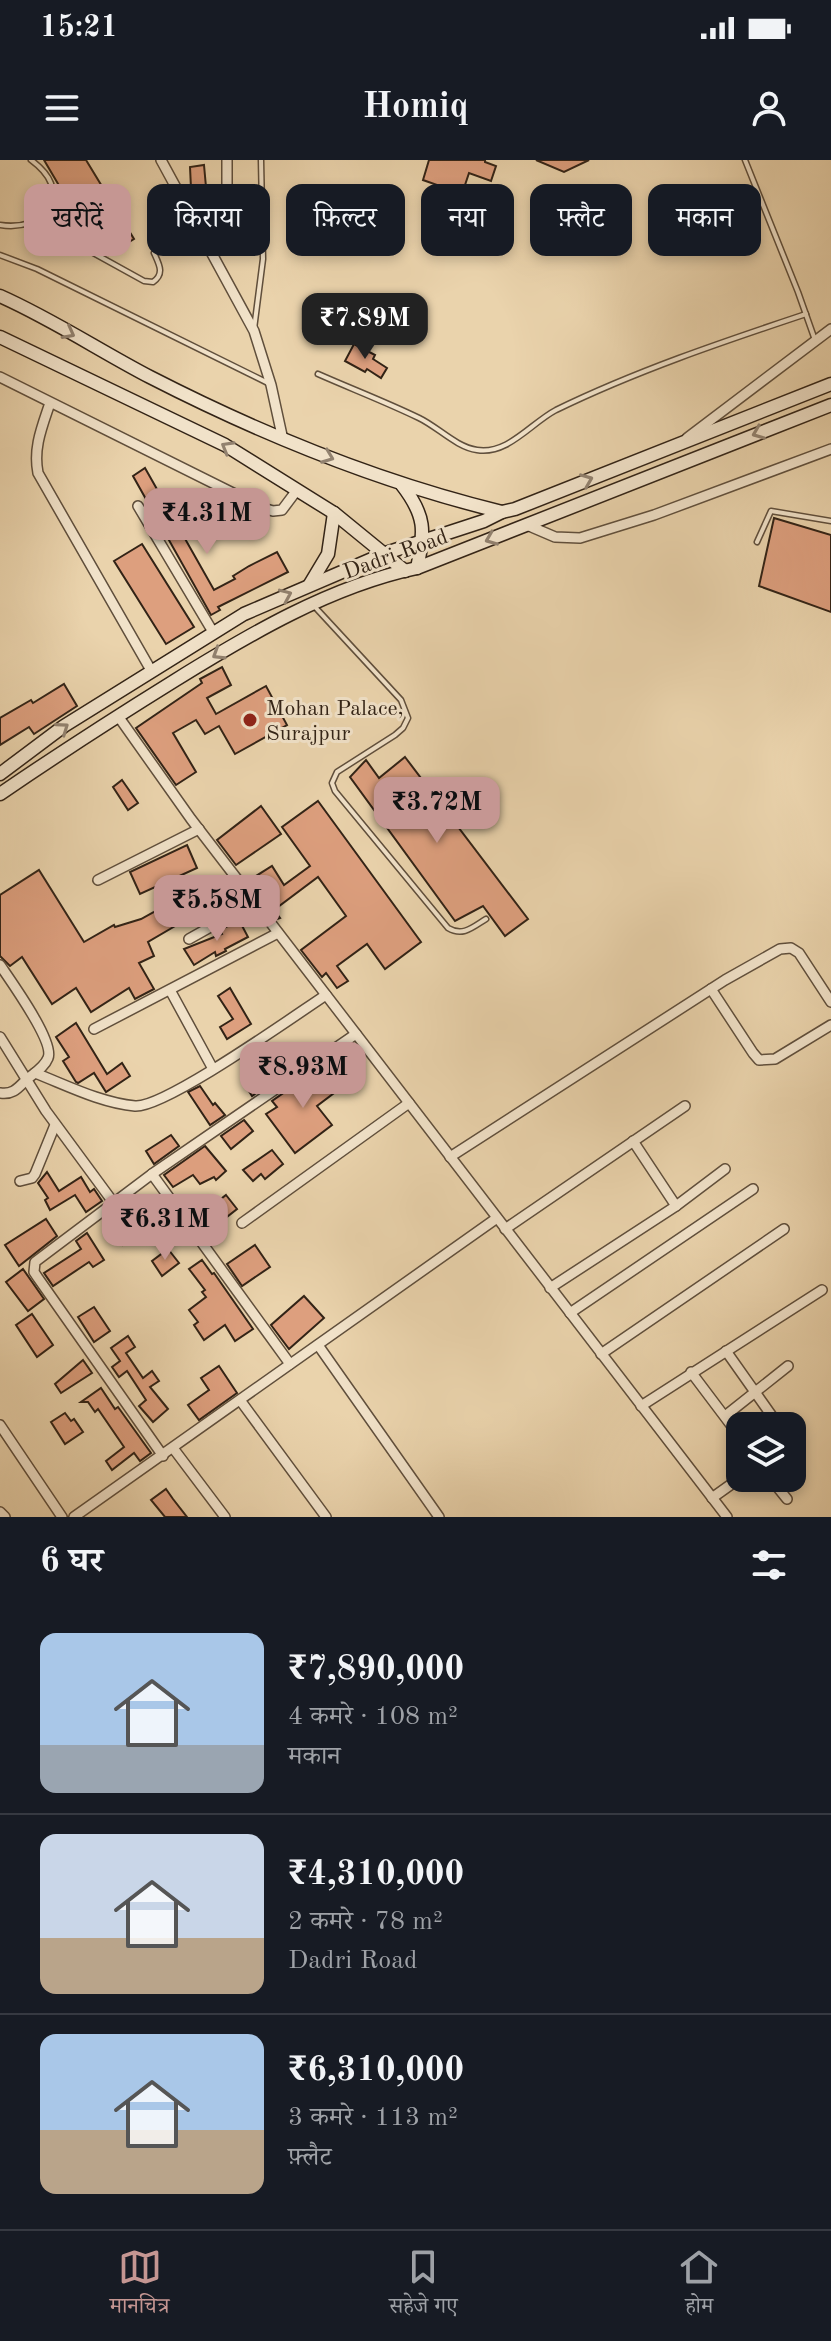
<!DOCTYPE html>
<html lang="hi">
<meta charset="utf-8">
<style>
:root{--surface:#171b24;--page:#20242c;--text:#f1f3f6;--muted:#9ea1a6;--line:#363941;--accent:#c59692}
body{margin:0;font-family:"Old Standard TT","Noto Serif Devanagari",serif;background:var(--page);color:var(--text);height:100vh;display:flex;flex-direction:column;font-size:30px;white-space:nowrap}
*{box-sizing:border-box;margin:0}
p{font-size:26px;color:var(--muted)}
.icon{flex:none;width:44px;height:44px;fill:none;stroke:currentColor;stroke-width:2;stroke-linecap:round;stroke-linejoin:round}
.map{position:relative;height:1357px;overflow:hidden}
.panel{display:flex;flex-direction:column;background:var(--surface);flex:1}
.panel>*{flex:none}
.guide{position:absolute;left:24px;top:24px;width:784px;height:72px;display:flex;gap:16px}
.controls{position:absolute;left:726px;top:1252px;display:grid;gap:16px}
.controls a{display:grid;place-items:center;width:80px;height:80px;border-radius:16px;background:var(--surface);box-shadow:0 4px 12px #0003;font-size:40px}
.price{position:absolute;translate:-50% -68px;padding:0 18px;border-radius:16px;background:var(--accent);color:#111;font-size:26px;line-height:52px;filter:drop-shadow(0 2px 4px #0008)}
.price::after{content:'';position:absolute;left:50%;top:48px;width:24px;height:18px;margin-left:-12px;background:inherit;clip-path:polygon(0 0,100% 0,50% 100%)}
.price.on{background:#222;color:#fff}
ul{padding:0;list-style:none}
li{display:flex;align-items:center;gap:24px;height:200px;padding:0 40px}
li+li{border-top:2px solid var(--line)}
li span{display:grid;place-items:center;flex:none;width:224px;height:160px;border-radius:16px;color:#555}
li>.icon{margin-inline-start:auto}
span .icon{width:96px;height:96px;fill:#fffc;stroke-width:1}
li b{font-size:34px}
h2{display:flex;justify-content:space-between;align-items:center;height:96px;padding:0 40px;font-size:34px}
.chip{padding:0 28px;border-radius:16px;background:var(--surface);box-shadow:0 4px 12px #0003;font-size:28px;line-height:72px}
.chip.on{background:var(--accent);color:#111}
.status{display:flex;justify-content:space-between;align-items:center;height:56px;padding:0 40px;background:var(--surface);direction:ltr}
.status svg{height:22px;fill:currentColor}
header{display:flex;justify-content:space-between;align-items:center;height:104px;padding:0 40px;background:var(--surface);font-size:36px;font-weight:800}
.tabs{display:flex;justify-content:space-around;align-items:center;height:112px;border-top:2px solid var(--line);background:var(--surface);font-size:22px;color:var(--muted)}
.tabs a{display:grid;justify-items:center;gap:4px}
.tabs .on{color:var(--accent)}
.map>svg:first-child{display:block}
.building{fill:#dd9f7e;stroke:#322316;stroke-width:2}
.lines{fill:none;stroke-linecap:round;stroke-linejoin:round}
.service-casing{stroke:#604f3c;stroke-width:7}
.minor-casing{stroke:#604f3c;stroke-width:12}
.secondary-casing{stroke:#322316;stroke-width:15}
.service{stroke:#f1e2c9;stroke-width:4}
.minor{stroke:#f1e2c9;stroke-width:9}
.secondary{stroke:#f1e2c9;stroke-width:12}
.oneway{stroke:#928270}
.poi-dot{fill:#8f2418;stroke:#f1e2c9;stroke-width:3}
.labels{text-anchor:middle;stroke-width:6;stroke-linejoin:round;paint-order:stroke}
.street-label{font-size:22px;fill:#322316;stroke:#f1e2c9}
.poi-label{font-size:22px;fill:#322316;stroke:#f1e2c9;text-anchor:start}
</style>
<div class="status"><b>15:21</b><svg viewBox="0 0 49 12"><path d="M0 12V9h3v3zM5 12V6h3v6zM10 12V3h3v9zM15 12V0h3v12zM26 1h20v11H26zM47 4h2v5h-2z"/></svg></div>
<header><svg class="icon" aria-label="menu" viewBox="0 0 24 24"><path d="M4 6h16M4 12h16M4 18h16"/></svg>Homiq<svg class="icon" aria-label="person" viewBox="0 0 24 24"><circle cx="12" cy="8" r="4"/><path d="M4 21q1-7 8-7t8 7"/></svg></header>
<div class="map">
<svg width="831" height="1357" viewBox="0 0 831 1357">
<rect width="100%" height="100%" fill="#ead3ac"/>
<filter id="stains"><feTurbulence type="fractalNoise" baseFrequency=".0025" numOctaves="4"/><feColorMatrix values="0 0 0 0 .2 0 0 0 0 .09 0 0 0 0 .02 0 0 0 .5 -.17"/></filter>
<radialGradient id="worn" r=".72"><stop offset=".6" stop-color="#630" stop-opacity="0"/><stop offset="1" stop-color="#630" stop-opacity=".3"/></radialGradient>
<g class="building">
<path d="M44,0H86L134,79L108,95L97,90Z"/>
<path d="M429,0H485V2L496,6L491,21L469,13L462,34L455,32L452,40L440,36L443,27L423,20Z"/>
<path d="M536,0H589L564,12Z"/>
<path d="M204,5L206,27L191,28L190,7Z"/>
<path d="M354,184L375,195L373,199L387,208L381,218L367,209L365,212L345,201Z"/>
<path d="M145,308L214,430L235,419L233,416L249,406L277,392L288,412L218,447L220,450L211,455L133,316Z"/>
<path d="M774,358L831,375V452L759,426Z"/>
<path d="M142,384L194,467L166,484L114,401Z"/>
<path d="M222,507L231,525L207,538L216,554L266,526L287,565L235,594L219,566L205,574L196,560L173,573L196,612L176,625L136,568L202,523L200,519Z"/>
<path d="M64,524L77,546L34,574L29,567L0,585V558L31,540L33,543Z"/>
<path d="M405,597L528,759L505,776L483,746L455,761L350,617L366,600L379,618Z"/>
<path d="M122,620L138,643L128,650L113,627Z"/>
<path d="M318,641L421,782L385,809L367,784L337,806L348,821L337,828L326,813L322,817L301,790L346,756L318,717L274,750L280,758L277,759L248,721L272,706L284,725L310,706L282,667Z"/>
<path d="M261,646L281,674L236,705L217,680Z"/>
<path d="M187,685L197,708L140,734L130,712Z"/>
<path d="M39,710L84,782L114,765L115,767L141,759L159,749L158,747L211,721L213,724L226,716L244,740L227,749L219,736L179,757L182,762L148,782L154,796L139,803L154,829L135,839L129,828L91,852L76,828L52,844L22,797L10,806L0,796V735Z"/>
<path d="M239,760L248,777L225,789L226,791L216,796L215,792L194,805L184,789L222,774L220,770Z"/>
<path d="M230,828L251,864L227,879L220,867L233,859L218,836Z"/>
<path d="M76,863L107,914L122,903L130,916L106,932L94,913L78,923L76,922L63,901L69,897L56,877Z"/>
<path d="M296,888L305,900L252,936L244,923L255,916L257,918Z"/>
<path d="M321,907L332,922L335,919L342,927L317,946L332,965L295,993L266,954L277,947L272,941Z"/>
<path d="M200,926L213,945L215,943L225,955L210,965L188,932Z"/>
<path d="M244,960L253,971L231,989L221,976Z"/>
<path d="M171,975L179,986L154,1004L146,991Z"/>
<path d="M205,986L226,1011L216,1020L214,1017L200,1024L193,1015L173,1027L164,1015Z"/>
<path d="M272,990L283,1004L265,1019L261,1014L253,1021L243,1010Z"/>
<path d="M47,1012L59,1031L81,1017L90,1032L94,1029L102,1041L86,1052L75,1035L50,1050L45,1040L48,1038L38,1023Z"/>
<path d="M226,1035L237,1049L209,1071L198,1057Z"/>
<path d="M115,1051L133,1079L123,1085L106,1058Z"/>
<path d="M46,1059L57,1076L19,1106L5,1085Z"/>
<path d="M87,1073L104,1100L93,1107L89,1102L53,1126L44,1113L81,1089L76,1081Z"/>
<path d="M255,1085L270,1107L242,1126L227,1104Z"/>
<path d="M168,1089L179,1103L162,1116L152,1101Z"/>
<path d="M202,1100L212,1114L214,1113L253,1169L235,1181L225,1165L204,1180L194,1165L198,1162L189,1150L206,1137L202,1132L205,1130L189,1109Z"/>
<path d="M23,1109L44,1139L28,1151L6,1122Z"/>
<path d="M304,1136L324,1158L289,1189L271,1165Z"/>
<path d="M94,1147L110,1171L94,1182L78,1157Z"/>
<path d="M32,1154L53,1185L37,1197L16,1165Z"/>
<path d="M128,1176L135,1187L126,1193L143,1218L152,1211L159,1221L150,1227L168,1249L153,1262L139,1246L146,1240L127,1211L119,1217L112,1207L120,1201L111,1188Z"/>
<path d="M83,1200L92,1213L61,1233L55,1224Z"/>
<path d="M219,1206L237,1233L199,1260L188,1245L209,1230L201,1218Z"/>
<path d="M101,1228L115,1249L118,1247L151,1293L140,1301L134,1293L112,1310L106,1301L124,1287L98,1249L95,1252L88,1242H81Z"/>
<path d="M65,1253L71,1261L74,1259L83,1272L65,1284L51,1262Z"/>
<path d="M166,1329L173,1339L187,1357H165L151,1340Z"/>
</g>
<g class="lines">
<g class="service-casing">
<g id="service">
<path d="M31,0C50,14 59,30 49,53L60,72L68,79L144,121L153,122C165,114 159,104 154,93"/>
<path d="M745,0L798,132L815,180"/>
<path d="M0,65C19,68 34,64 49,53"/>
<path d="M0,95L37,109L268,223"/>
<path d="M254,169L263,99L261,0"/>
<path d="M318,214C352,229 386,242 419,258C438,267 456,287 477,290C508,295 531,263 556,250C636,211 722,182 806,154"/>
<path d="M757,382L771,351L831,361"/>
<path d="M315,447L401,540L408,558L403,568L395,575L337,612L332,623L335,631L448,768C463,777 473,767 486,759"/>
</g>
</g>
<g class="minor-casing">
<g id="minor">
<path d="M161,0L254,171L271,225L283,280"/>
<path d="M227,0V26"/>
<path d="M0,217L263,348L273,351L282,350L297,330"/>
<path d="M50,243C42,267 33,288 38,313L152,512"/>
<path d="M687,278L831,169"/>
<path d="M138,346L213,472"/>
<path d="M527,365L555,377L580,378L654,355L831,289"/>
<path d="M118,556L191,659L727,1357"/>
<path d="M98,720L199,669"/>
<path d="M189,779L255,742"/>
<path d="M0,805C10,820 55,882 48,898C44,908 34,913 26,920C18,928 13,935 0,933"/>
<path d="M711,829L753,893L759,900L775,899L831,865"/>
<path d="M170,830L213,909"/>
<path d="M94,869L278,773"/>
<path d="M0,877L46,951L113,1042"/>
<path d="M35,913C66,925 101,943 135,946C165,948 294,856 326,835"/>
<path d="M633,981L676,1046"/>
<path d="M450,997L725,820L780,789L791,788L799,793L831,842"/>
<path d="M152,1014L290,1204"/>
<path d="M20,1021L32,1018L35,1014L55,965"/>
<path d="M242,1063L409,943"/>
<path d="M505,1069L685,946"/>
<path d="M550,1128L676,1046L725,1009"/>
<path d="M570,1153L753,1029"/>
<path d="M318,1185L439,1357"/>
<path d="M726,1191L779,1266"/>
<path d="M601,1194L784,1069"/>
<path d="M691,1212L740,1277"/>
<path d="M240,1240L326,1357"/>
<path d="M641,1246L822,1130"/>
<path d="M725,1256L788,1206"/>
<path d="M0,1265L62,1357"/>
<path d="M173,1288L225,1357"/>
<path d="M163,1296L38,1118L34,1112L35,1102L152,1014L356,874"/>
<path d="M770,1318L787,1339"/>
<path d="M712,1338L740,1318"/>
<path d="M0,1352L5,1357"/>
<path d="M74,1357L497,1058"/>
</g>
</g>
<g class="secondary-casing">
<g id="secondary">
<path d="M0,136C52,159 100,191 150,217C263,275 379,322 502,352L515,349L831,224"/>
<path d="M0,177L225,285L334,353L405,411"/>
<path d="M402,325C426,356 425,371 417,408"/>
<path d="M310,424L328,394L334,353"/>
<path d="M0,614L64,566L244,454L386,393L484,361L502,352"/>
<path d="M0,634C57,595 116,557 174,521C248,475 331,426 417,408L831,245"/>
</g>
</g>
<use href="#service" class="service"/>
<use href="#minor" class="minor"/>
<use href="#secondary" class="secondary"/>
</g>
<defs><path id="oneway-chevron" d="M-2-3.5L2.5 0L-2 3.5" fill="none" stroke-width="1.6" stroke-linecap="round" stroke-linejoin="round" transform="scale(2)"/></defs>
<g class="oneway">
<use href="#oneway-chevron" transform="translate(69 173) rotate(28)"/>
<use href="#oneway-chevron" transform="translate(758 273) rotate(158)"/>
<use href="#oneway-chevron" transform="translate(227 287) rotate(-150)"/>
<use href="#oneway-chevron" transform="translate(328 297) rotate(21)"/>
<use href="#oneway-chevron" transform="translate(587 320) rotate(-22)"/>
<use href="#oneway-chevron" transform="translate(491 379) rotate(158)"/>
<use href="#oneway-chevron" transform="translate(286 435) rotate(-24)"/>
<use href="#oneway-chevron" transform="translate(218 494) rotate(148)"/>
<use href="#oneway-chevron" transform="translate(63 568) rotate(-35)"/>
</g>
<circle class="poi-dot" cx="250" cy="560" r="8"/>
<g class="labels">
<g class="street-label">
<text transform="translate(395 393) rotate(-20)" y="8">Dadri Road</text>
</g>
<g class="poi-label">
<text x="266" y="555">Mohan Palace,<tspan x="266" dy="25">Surajpur</tspan></text>
</g>
</g>
<rect width="100%" height="100%" filter="url(#stains)"/>
<rect width="100%" height="100%" fill="url(#worn)"/>
</svg>
<div class="controls">
<a><svg class="icon" aria-label="layers" viewBox="0 0 24 24"><path d="M12 4l9 5-9 5-9-5zM3 14l9 5 9-5"/></svg></a>
</div>
<b class="price on" style="left:365px;top:201px">₹7.89M</b>
<b class="price" style="left:207px;top:396px">₹4.31M</b>
<b class="price" style="left:437px;top:685px">₹3.72M</b>
<b class="price" style="left:217px;top:783px">₹5.58M</b>
<b class="price" style="left:303px;top:950px">₹8.93M</b>
<b class="price" style="left:165px;top:1102px">₹6.31M</b>
<div class="guide">
<a class="chip on">खरीदें</a>
<a class="chip">किराया</a>
<a class="chip">फ़िल्टर</a>
<a class="chip">नया</a>
<a class="chip">फ़्लैट</a>
<a class="chip">मकान</a>
</div>
</div>
<section class="panel">
<h2>6 घर<svg class="icon" aria-label="filters" viewBox="0 0 24 24"><path d="M4 7h16M4 17h16"/><circle cx="9" cy="7" r="2"/><circle cx="15" cy="17" r="2"/></svg></h2>
<ul>
<li><span style="background:linear-gradient(#a9c7e8 70%,#9aa5b1 0)"><svg class="icon" aria-label="home" viewBox="0 0 24 24"><path d="M3 11l9-7 9 7M6 9v11h12V9"/></svg></span><div><b>₹7,890,000</b><p>4 कमरे · 108 m²</p><p>मकान</p></div></li>
<li><span style="background:linear-gradient(#c9d6e8 65%,#b9a48a 0)"><svg class="icon" aria-label="home" viewBox="0 0 24 24"><path d="M3 11l9-7 9 7M6 9v11h12V9"/></svg></span><div><b>₹4,310,000</b><p>2 कमरे · 78 m²</p><p>Dadri Road</p></div></li>
<li><span style="background:linear-gradient(#a9c7e8 60%,#b9a48a 0)"><svg class="icon" aria-label="home" viewBox="0 0 24 24"><path d="M3 11l9-7 9 7M6 9v11h12V9"/></svg></span><div><b>₹6,310,000</b><p>3 कमरे · 113 m²</p><p>फ़्लैट</p></div></li>
</ul>
</section>
<nav class="tabs">
<a class="on"><svg class="icon" aria-label="map" viewBox="0 0 24 24"><path d="M3 6l6-2 6 2 6-2v14l-6 2-6-2-6 2zM9 4v14M15 6v14"/></svg>मानचित्र</a>
<a><svg class="icon" aria-label="saved" viewBox="0 0 24 24"><path d="M7 4h10v16l-5-4-5 4z"/></svg>सहेजे गए</a>
<a><svg class="icon" aria-label="home" viewBox="0 0 24 24"><path d="M3 11l9-7 9 7M6 9v11h12V9"/></svg>होम</a>
</nav>
